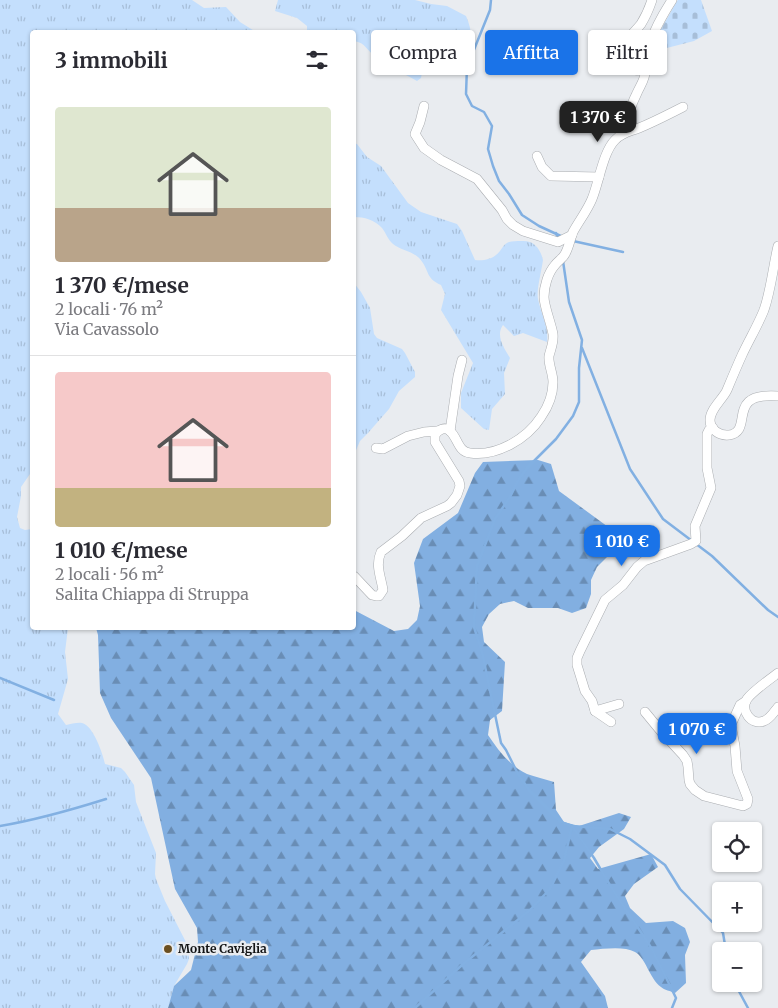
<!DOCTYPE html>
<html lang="it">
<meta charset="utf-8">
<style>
:root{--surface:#fff;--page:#f2f2f3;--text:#2b2b33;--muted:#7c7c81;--line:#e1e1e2;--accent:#1a73e8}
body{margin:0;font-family:Merriweather,serif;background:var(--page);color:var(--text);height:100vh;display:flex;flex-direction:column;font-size:19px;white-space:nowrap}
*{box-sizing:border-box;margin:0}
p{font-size:16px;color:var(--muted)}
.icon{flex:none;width:28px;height:28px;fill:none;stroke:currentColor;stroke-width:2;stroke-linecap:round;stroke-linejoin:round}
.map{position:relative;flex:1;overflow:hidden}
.panel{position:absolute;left:30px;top:30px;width:326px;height:600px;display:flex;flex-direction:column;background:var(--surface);border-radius:5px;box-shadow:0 1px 4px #0004}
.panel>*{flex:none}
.banner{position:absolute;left:371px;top:30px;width:331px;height:45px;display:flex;gap:10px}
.tools{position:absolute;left:712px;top:822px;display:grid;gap:10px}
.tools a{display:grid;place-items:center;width:50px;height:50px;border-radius:5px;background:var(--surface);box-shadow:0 1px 4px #0004;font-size:25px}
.price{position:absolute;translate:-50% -42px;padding:0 11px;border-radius:10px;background:var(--accent);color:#fff;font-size:16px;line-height:32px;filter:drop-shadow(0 1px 2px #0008)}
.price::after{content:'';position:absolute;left:50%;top:30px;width:15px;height:11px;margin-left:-8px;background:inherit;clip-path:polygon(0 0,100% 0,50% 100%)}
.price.active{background:#222;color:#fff}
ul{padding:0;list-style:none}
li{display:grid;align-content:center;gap:10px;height:265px;padding:0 25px}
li+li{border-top:1px solid var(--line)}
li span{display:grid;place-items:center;height:155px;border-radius:5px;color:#555}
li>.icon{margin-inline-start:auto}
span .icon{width:90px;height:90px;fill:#fffc;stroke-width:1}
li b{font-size:21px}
h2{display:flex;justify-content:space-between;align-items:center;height:60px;padding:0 25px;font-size:21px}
.chip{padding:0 18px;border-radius:5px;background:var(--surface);box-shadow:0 1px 4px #0004;font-size:18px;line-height:45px}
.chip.active{background:var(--accent);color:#fff}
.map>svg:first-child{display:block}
.grass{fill:url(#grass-tufts)}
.forest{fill:url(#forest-firs)}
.cemetery{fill:url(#cemetery-stones)}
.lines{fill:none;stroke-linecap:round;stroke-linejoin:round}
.stream{stroke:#82b0e2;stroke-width:2.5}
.minor-casing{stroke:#aaadb1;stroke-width:10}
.minor{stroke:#fff;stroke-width:9}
.poi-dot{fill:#6b5022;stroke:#e9ecf0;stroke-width:2}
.labels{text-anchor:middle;stroke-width:5;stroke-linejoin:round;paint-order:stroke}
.poi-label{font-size:12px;font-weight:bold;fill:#121314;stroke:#e9ecf0;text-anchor:start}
</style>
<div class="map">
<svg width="778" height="1008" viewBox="0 0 778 1008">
<defs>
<pattern id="grass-tufts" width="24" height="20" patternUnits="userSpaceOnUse" patternTransform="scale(1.25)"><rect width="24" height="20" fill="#c4dffd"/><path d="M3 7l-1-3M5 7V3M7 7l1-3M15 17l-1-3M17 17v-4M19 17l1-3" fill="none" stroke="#a7bed8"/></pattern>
<pattern id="forest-firs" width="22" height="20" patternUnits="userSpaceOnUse" patternTransform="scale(1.25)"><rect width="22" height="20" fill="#82afe1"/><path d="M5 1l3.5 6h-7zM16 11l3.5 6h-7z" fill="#698db5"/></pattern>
<pattern id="cemetery-stones" width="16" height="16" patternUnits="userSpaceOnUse" patternTransform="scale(1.25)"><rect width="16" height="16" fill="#c4dffd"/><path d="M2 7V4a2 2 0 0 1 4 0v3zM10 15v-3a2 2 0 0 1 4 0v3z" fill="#a7bed8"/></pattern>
</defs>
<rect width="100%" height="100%" fill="#e9ecf0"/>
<g class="grass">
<path d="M0,0H192L204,8L226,7L240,22L256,32H32V471L30,474L21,487V496L17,517L20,528L25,530L32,529V628H68L65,652L68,679L58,714L66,725C71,724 78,722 82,723C93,725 103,754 105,764L121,768L125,772L134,785L136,802L156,853L155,874L156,879L165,901L189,948V959L187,964L174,986L168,1008H0Z"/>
<path d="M278,0H415L431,4L447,6L466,16C473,32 472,41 466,57L461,59H450L446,55L426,53L421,78L417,81C403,73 388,66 376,57C366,50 366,43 354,41V32H307V26L297,18L275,11Z"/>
<path d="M354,143L357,144L367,157L381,166L408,203L421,212L457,224L462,231L475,260C484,261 494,259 500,251C503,247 504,244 509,242C512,241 517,241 521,241C534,240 540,248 543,260C542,269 536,291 538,299C541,314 549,327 547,342L523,333L514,336L503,325C495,336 505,349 510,358L504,373L505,394L492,409L489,430L484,429L461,408V393L473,363L441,310L445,294L441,285C425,278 430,271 420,259C413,251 400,250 393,244C388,240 386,233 382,228C375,220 364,217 354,217Z"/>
<path d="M354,283L361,292L370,308L374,334L377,338L402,349L405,353L415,372V377L399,391L389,409L368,433L360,441L354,455Z"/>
</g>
<path class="forest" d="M538,460L551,464L559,491L615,532L618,546L597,567L591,580V594L586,608L572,613L558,608H528L514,601L500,604L489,614L482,627L484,642L505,662L502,711L490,720L488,735C498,750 510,766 527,774C535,777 545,779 554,782L556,810L564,822L579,826L619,813L631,817L624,829L599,847L590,858L598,869L651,854L658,867L634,884L625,896L630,908L646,923L673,921L685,928L690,942L685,955L686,983L675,993C671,991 664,990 661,987C649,978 646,958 635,952C624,946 604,949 591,950L581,962L605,996L608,1008H168L174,986L191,970L198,942L197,928L175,889L151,778L111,718L100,693L98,635L96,628H354V610L394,631L408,629L417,620L420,606L414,563L423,539L458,513L475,473L483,462Z"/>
<path class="cemetery" d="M678,0H701L712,31L694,41L655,51V40L677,1Z"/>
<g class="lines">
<g class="stream">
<path d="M491,0L490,10L467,67L466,94L472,106L484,112L492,126L488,149L493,166L499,181L509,194L522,215L539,226L563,237"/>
<path d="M556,233L558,239"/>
<path d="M573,241L623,252"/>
<path d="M563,261L569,302L582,340L579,368V402L573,416L556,439L527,468L519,479L510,497L495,519L477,566L474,627L482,652L501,743L506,750L518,774L529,790L561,822L572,826L610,829L630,839L665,865L680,889L723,933L726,951"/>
<path d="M582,348L630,469L663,519L712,556L768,610L778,617"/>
<path d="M0,678L54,700"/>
<path d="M0,826C36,820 71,810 106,799"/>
<path d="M572,826L594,858L611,887L652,949L676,998L672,1008"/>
<path d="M735,984L748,1008"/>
<path d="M415,1008L462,965L530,910L550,889L564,861L572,826"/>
</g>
<g class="minor-casing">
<g id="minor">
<path d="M652,0C649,9 646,16 641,24C633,35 609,51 625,65C629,69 633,71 639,70C643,70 646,67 647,63C650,56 648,48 651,41C655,28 665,11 672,0"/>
<path d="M424,106L420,122L415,134L424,148L441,160L477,179L502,210L507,219L513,225L523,231L558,242L572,235"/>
<path d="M627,131C626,118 631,105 637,93C640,86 646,78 645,71L642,70"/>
<path d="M537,156L542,167L551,176L599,177"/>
<path d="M778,246C773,267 771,290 764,310C758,325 749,340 742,355C737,366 732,378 727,390C723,399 710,409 710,420C710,430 720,436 729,435C755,431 724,392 778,396"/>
<path d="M450,431L458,376L462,360"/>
<path d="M376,448L383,449L408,436L424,432L437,431"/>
<path d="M354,576L372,595L376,596H379L383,590C381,577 375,565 381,552L402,536L421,518L447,506L451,503L457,495L460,486L459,481L435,442V435C438,430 445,426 450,431C458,438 458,452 470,453C496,457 527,439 541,417C548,407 553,395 553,382C553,373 548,364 549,356C551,348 554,342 553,334C551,323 544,306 544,297C544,286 548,273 555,265C558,261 563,258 565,254C569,247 570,239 573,232C579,221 587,211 592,199C599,182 603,152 615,140C623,132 629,132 639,128C654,122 669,114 683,107"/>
<path d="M778,673C770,679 753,691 747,699C740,710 751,726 764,721C770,719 774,712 778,707"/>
<path d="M595,711L619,704"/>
<path d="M645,712L659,729L683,755L687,761L688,767L689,780L690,784L695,790L704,796L743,806L747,804L748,799L737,771L735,746L731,725L740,705L746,701"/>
<path d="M611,722L595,711L592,701L585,691L577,665V658L580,651L605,600L623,585L637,567L644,561L691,544L696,541L695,526L711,488L707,468V434L709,430L713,428"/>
</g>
</g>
<use href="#minor" class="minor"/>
</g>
<circle class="poi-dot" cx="168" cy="949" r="5"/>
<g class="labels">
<g class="poi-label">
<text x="178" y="953">Monte Caviglia</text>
</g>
</g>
</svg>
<div class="tools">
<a><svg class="icon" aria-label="locate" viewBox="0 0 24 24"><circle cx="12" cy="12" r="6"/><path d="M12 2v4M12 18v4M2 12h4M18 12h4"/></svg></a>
<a>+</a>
<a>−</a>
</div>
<b class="price active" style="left:598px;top:143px">1 370 €</b>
<b class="price" style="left:622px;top:567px">1 010 €</b>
<b class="price" style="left:697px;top:755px">1 070 €</b>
<div class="banner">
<a class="chip">Compra</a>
<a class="chip active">Affitta</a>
<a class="chip">Filtri</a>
</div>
<section class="panel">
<h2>3 immobili<svg class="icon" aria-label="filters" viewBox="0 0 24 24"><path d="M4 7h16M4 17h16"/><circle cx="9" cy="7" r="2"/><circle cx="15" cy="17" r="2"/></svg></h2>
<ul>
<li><span style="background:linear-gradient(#dfe7d0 65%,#b9a48a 0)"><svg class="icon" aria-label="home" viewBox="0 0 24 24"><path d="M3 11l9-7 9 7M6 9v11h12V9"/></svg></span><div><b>1 370 €/mese</b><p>2 locali · 76 m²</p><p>Via Cavassolo</p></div></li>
<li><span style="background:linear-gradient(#f6c9c9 75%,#c2b280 0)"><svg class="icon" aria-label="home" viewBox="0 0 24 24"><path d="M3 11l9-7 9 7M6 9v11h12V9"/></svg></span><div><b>1 010 €/mese</b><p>2 locali · 56 m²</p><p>Salita Chiappa di Struppa</p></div></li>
</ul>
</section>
</div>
